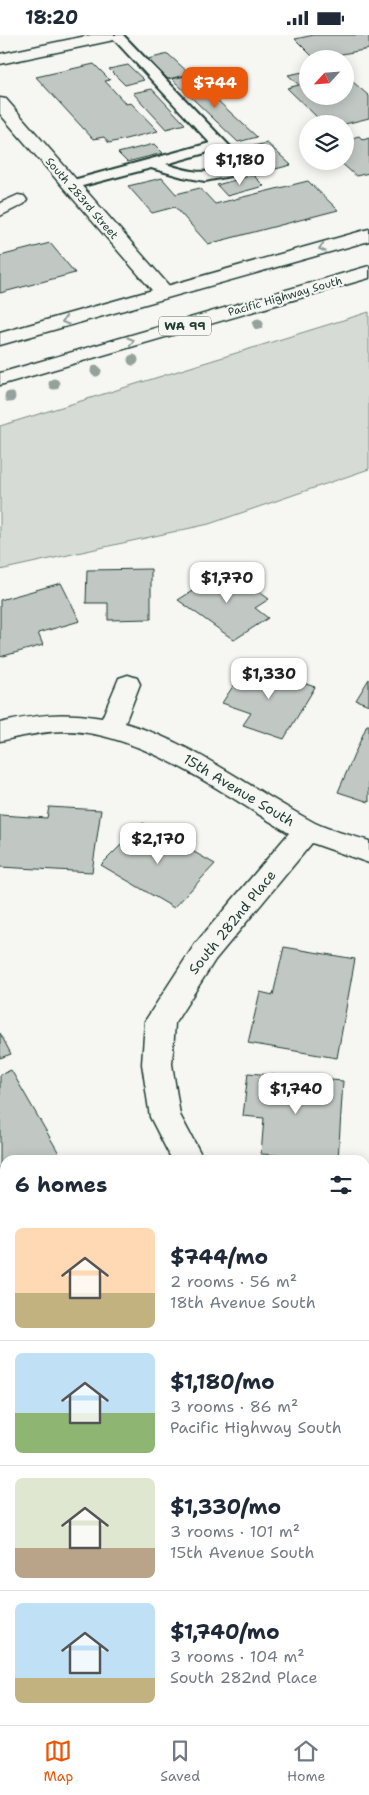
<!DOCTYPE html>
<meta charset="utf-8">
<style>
:root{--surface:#fff;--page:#f2f2f3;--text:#1f2937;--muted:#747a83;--line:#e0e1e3;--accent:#ea580c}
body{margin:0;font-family:"Shantell Sans",sans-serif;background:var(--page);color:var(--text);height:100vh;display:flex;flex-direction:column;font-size:19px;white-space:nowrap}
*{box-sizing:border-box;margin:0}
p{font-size:16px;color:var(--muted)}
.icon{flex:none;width:28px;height:28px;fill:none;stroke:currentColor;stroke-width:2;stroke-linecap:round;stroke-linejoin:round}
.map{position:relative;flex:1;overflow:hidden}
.panel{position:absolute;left:0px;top:1120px;width:370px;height:570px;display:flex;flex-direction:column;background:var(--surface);border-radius:15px 15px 0 0;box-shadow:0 2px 12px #0003}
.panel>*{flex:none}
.needle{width:32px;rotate:244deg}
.tools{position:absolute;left:299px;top:15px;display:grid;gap:10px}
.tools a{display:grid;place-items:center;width:55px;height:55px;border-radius:50%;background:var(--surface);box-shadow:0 2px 12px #0003;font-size:25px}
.price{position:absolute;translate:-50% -42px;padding:0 11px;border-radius:10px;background:#fff;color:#222;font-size:16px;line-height:32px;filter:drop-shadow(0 1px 2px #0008)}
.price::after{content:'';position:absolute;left:50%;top:30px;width:15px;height:11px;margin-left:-8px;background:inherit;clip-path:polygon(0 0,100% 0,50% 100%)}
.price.current{background:var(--accent);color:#fff}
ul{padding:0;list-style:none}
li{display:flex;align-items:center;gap:15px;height:125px;padding:0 15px}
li+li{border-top:1px solid var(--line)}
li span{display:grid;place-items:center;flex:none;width:140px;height:100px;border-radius:8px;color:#555}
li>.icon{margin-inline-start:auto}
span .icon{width:60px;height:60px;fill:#fffc;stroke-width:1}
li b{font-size:21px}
h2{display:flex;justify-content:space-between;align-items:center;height:60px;padding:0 15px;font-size:21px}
.status{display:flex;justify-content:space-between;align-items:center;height:35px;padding:0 25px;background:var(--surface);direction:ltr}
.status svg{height:14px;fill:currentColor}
.dock{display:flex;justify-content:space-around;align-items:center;height:70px;border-top:1px solid var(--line);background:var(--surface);font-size:14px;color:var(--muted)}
.dock a{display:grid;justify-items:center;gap:2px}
.dock .current{color:var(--accent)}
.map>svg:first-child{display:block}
.green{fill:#d6dbd6;stroke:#7a8c85}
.building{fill:#c1c8c3;stroke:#1f3d34}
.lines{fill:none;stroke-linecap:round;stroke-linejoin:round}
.service-casing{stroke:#1f3d34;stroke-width:4}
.minor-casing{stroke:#1f3d34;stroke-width:3}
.primary-casing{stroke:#1f3d34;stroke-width:3}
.service{fill:#f6f6f2;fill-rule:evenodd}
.minor{fill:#f6f6f2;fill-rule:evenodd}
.primary{fill:#f6f6f2;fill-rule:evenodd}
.tree{fill:#94a29b}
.oneway{stroke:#8a9a93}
.labels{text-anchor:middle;stroke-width:4.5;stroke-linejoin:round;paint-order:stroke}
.far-street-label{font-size:11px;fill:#1f3d34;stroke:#f6f6f2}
.shield{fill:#f6f6f2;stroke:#60746d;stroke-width:1}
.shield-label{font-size:12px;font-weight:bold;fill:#1f3d34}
.street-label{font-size:14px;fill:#1f3d34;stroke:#f6f6f2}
</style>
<div class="status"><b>18:20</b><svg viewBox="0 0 49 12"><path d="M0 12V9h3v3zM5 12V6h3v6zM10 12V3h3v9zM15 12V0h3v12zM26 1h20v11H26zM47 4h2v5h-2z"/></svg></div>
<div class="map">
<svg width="369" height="1690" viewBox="0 0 369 1690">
<rect width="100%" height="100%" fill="#f6f6f2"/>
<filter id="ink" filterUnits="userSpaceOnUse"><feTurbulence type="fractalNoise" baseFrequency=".02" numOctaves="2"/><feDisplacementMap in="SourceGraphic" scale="10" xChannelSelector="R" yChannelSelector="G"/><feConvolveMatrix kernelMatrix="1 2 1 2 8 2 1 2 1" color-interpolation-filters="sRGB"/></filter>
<g filter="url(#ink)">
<g class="green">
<path d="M369,277V434L209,489L0,535V391Z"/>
<path d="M369,1433V1690H0V1624L5,1621V1685H365V1435Z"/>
</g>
<g class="building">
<path d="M314,0H369V14L315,24L295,4Z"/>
<path d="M168,19L190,39L168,44L148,24Z"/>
<path d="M94,29L110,45L105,46L126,69L131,68L158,96L109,108L104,102L93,104L36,42Z"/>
<path d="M128,30L144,45L125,50L109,34Z"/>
<path d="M308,36V61H345V40L369,61V83L345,89H334L327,82L319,84L287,53L299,50L288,40Z"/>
<path d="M190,40L257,102L238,107L172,44Z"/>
<path d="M152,54L185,89L166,94L133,58Z"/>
<path d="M359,101L363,105L369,103V138L356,141L339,126H345V113L352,111L345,105Z"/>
<path d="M267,108L291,130L264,137L240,114Z"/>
<path d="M154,109L163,118L127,127L118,118Z"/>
<path d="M253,140L264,151L227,161L217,150Z"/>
<path d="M162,143L176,159L200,153L215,169L308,146L338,175L208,209L175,172L152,178L128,151Z"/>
<path d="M50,208L75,238L0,258V221Z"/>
<path d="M151,534V584L108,585V568H86L87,535Z"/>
<path d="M227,534L269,564L255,573L268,583L234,605L178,565Z"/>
<path d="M61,548L80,586L38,598L43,610L0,622V565Z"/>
<path d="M247,630L315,652L284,704L243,690L251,678L222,668Z"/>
<path d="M369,644V670L356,665Z"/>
<path d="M367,690H369V767L338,757Z"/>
<path d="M49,772L101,775L92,837L0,832V780L47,783Z"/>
<path d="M143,788L215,829L174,873L101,830Z"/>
<path d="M284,912L355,924L337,1023L248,1008L260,957L273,960Z"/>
<path d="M0,998L11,1019L0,1023Z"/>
<path d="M11,1035L60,1120L51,1125H5V1148L0,1150V1040Z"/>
<path d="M248,1038L343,1046L338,1125L261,1119L264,1083L243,1081Z"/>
<path d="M369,1143V1244L365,1246V1145Z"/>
<path d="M5,1163V1244L0,1234V1165Z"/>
</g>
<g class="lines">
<g class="service-casing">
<path id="service" d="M110,0H123L240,122L242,132L230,141L205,146L183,142L151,133L71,154L66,153L64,150L66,147L210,108ZM216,115L228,126V130C208,142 187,136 166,129Z"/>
</g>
<g class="minor-casing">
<g id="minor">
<path d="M91,0H122L114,5L0,29V19Z"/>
<path d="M0,63L6,64L171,253L174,257L171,261H157L0,79Z"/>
<path d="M18,160L24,161L27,165L24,169L0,181V168Z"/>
<path d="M128,640L137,643L140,649L125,688C194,708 251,754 315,788C331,796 351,800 369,806V828L312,808L215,925L175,988L172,1029L180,1080L204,1125H172L150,1082L142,1029L145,986L195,909L289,798C225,760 143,698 67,696C45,696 22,701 0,706V688C37,679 64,677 102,683L119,643Z"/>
</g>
</g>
<g class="primary-casing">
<g id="primary">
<path d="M369,194V206L0,310V298Z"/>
<path d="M369,231V243L0,350V338Z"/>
</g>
</g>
<use href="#service" class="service"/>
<use href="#minor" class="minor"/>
<use href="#primary" class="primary"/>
</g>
<g class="tree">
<circle cx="258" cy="289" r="5.5"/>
<circle cx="133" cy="325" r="5.5"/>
<circle cx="96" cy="336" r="5.5"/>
<circle cx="54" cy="349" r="5.5"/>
<circle cx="10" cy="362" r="5.5"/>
</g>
<defs><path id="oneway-chevron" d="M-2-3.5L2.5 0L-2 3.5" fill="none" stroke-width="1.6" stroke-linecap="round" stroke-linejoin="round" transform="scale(1.25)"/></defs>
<g class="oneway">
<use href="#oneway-chevron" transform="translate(322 213) rotate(164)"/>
<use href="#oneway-chevron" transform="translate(65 286) rotate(164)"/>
<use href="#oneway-chevron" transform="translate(131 306) rotate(-16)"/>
</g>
</g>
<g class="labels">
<g class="far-street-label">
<text transform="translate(82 163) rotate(49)" y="4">South 283rd Street</text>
<text transform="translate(285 261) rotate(-16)" y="4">Pacific Highway South</text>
</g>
<rect class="shield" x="159" y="281.5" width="52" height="19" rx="4"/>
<g class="shield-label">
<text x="185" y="295">WA 99</text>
</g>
<g class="street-label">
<text transform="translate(239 755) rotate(31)" y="5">15th Avenue South</text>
<text transform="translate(232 887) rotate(-51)" y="5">South 282nd Place</text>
</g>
</g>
</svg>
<div class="tools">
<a><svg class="needle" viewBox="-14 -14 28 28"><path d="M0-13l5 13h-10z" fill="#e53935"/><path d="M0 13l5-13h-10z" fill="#747a83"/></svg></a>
<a><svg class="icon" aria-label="layers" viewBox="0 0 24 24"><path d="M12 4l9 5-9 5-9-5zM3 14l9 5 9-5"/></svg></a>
</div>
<b class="price current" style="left:215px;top:74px">$744</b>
<b class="price" style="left:240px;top:151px">$1,180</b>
<b class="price" style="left:227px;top:569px">$1,770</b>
<b class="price" style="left:269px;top:665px">$1,330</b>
<b class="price" style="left:158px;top:830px">$2,170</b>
<b class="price" style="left:296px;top:1080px">$1,740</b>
<section class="panel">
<h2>6 homes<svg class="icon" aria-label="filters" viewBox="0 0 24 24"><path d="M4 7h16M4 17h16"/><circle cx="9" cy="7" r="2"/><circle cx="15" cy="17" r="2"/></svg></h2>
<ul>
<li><span style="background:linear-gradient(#ffd9b3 65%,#c2b280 0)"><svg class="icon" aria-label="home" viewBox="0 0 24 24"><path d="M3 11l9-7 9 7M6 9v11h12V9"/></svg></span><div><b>$744/mo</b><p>2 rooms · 56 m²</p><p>18th Avenue South</p></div></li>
<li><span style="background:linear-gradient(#bfe0f5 60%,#8fb573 0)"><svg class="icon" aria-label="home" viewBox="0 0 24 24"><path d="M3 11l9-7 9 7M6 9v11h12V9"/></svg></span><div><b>$1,180/mo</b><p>3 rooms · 86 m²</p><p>Pacific Highway South</p></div></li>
<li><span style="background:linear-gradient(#dfe7d0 70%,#b9a48a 0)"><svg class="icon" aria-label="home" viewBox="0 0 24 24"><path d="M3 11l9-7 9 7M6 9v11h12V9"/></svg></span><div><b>$1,330/mo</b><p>3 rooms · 101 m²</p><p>15th Avenue South</p></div></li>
<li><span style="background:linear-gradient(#bfe0f5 75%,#c2b280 0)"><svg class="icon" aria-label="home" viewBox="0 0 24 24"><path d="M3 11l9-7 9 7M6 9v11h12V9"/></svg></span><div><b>$1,740/mo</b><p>3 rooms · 104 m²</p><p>South 282nd Place</p></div></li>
</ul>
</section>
</div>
<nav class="dock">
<a class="current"><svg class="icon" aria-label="map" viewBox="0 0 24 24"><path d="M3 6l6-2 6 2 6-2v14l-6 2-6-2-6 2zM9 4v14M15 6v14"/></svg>Map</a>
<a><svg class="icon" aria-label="saved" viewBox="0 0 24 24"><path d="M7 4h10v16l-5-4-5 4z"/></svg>Saved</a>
<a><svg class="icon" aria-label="home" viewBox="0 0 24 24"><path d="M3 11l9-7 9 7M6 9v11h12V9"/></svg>Home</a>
</nav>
